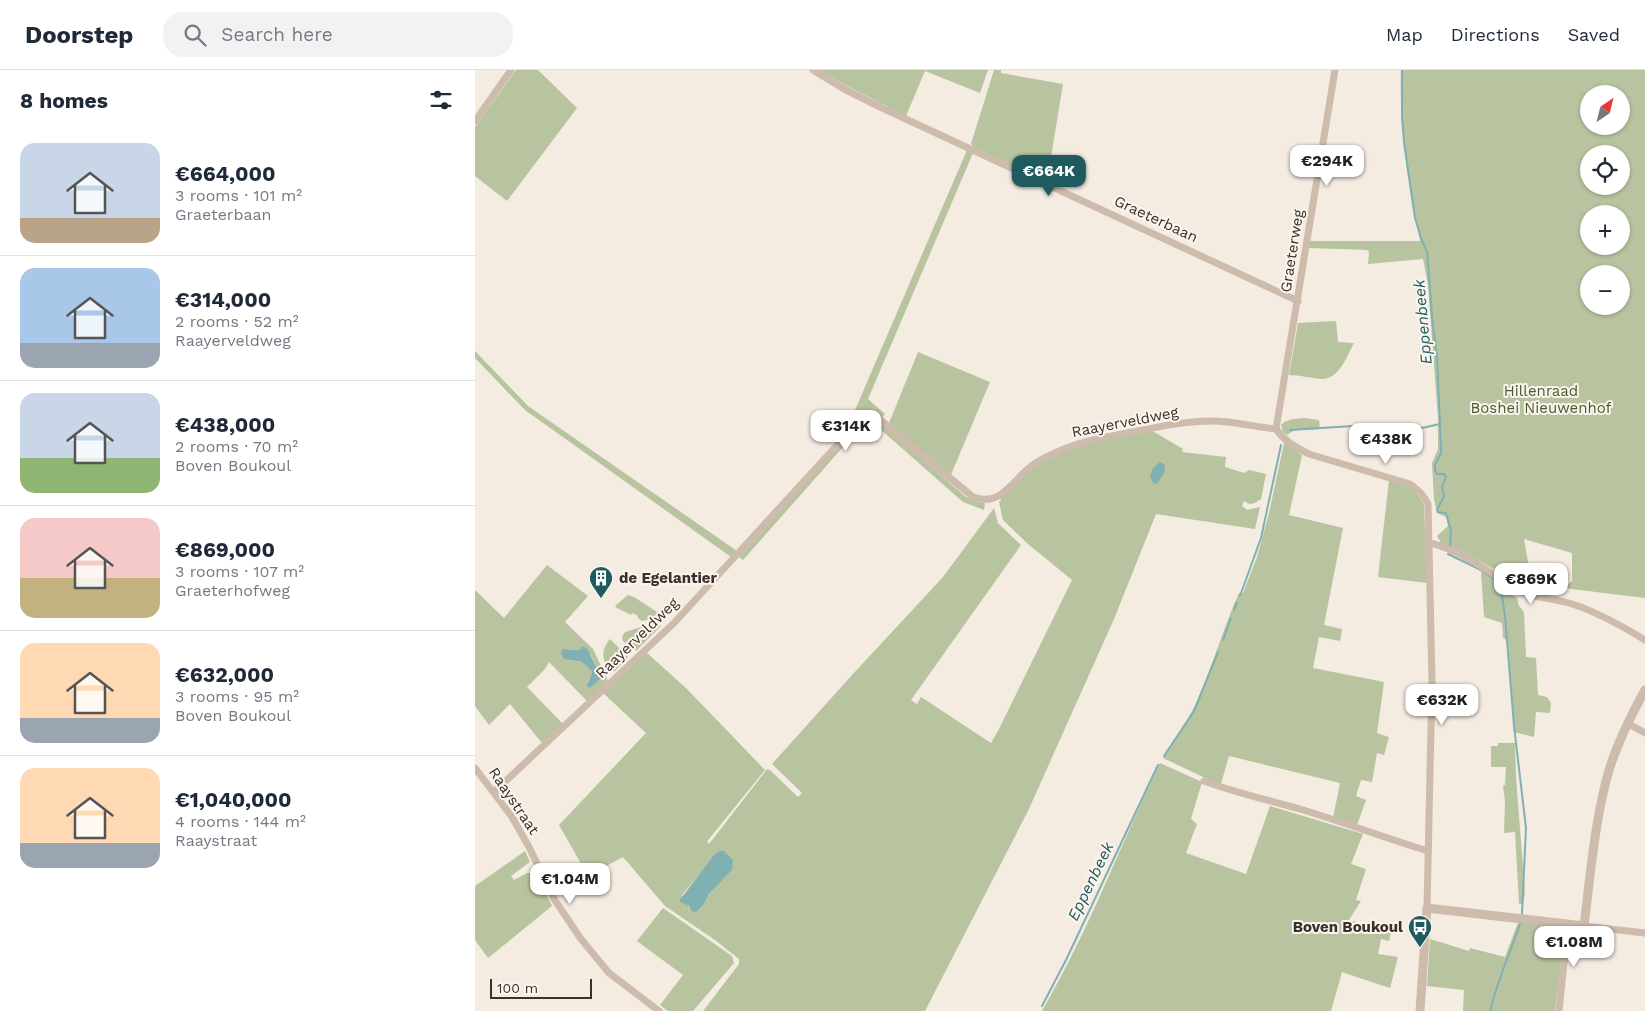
<!DOCTYPE html>
<meta charset="utf-8">
<style>
:root{--surface:#fff;--page:#f2f2f3;--text:#1f2937;--muted:#747a83;--line:#e0e1e3;--accent:#1f5a5e}
body{margin:0;font-family:"Work Sans",sans-serif;background:var(--page);color:var(--text);height:100vh;display:flex;flex-direction:column;font-size:19px;white-space:nowrap}
*{box-sizing:border-box;margin:0}
p{font-size:16px;color:var(--muted)}
.icon{flex:none;width:28px;height:28px;fill:none;stroke:currentColor;stroke-width:2;stroke-linecap:round;stroke-linejoin:round}
.map{position:relative;flex:1;overflow:hidden}
.side{display:flex;flex-direction:column;background:var(--surface);width:475px}
.side>*{flex:none}
.needle{width:32px;rotate:35deg}
.controls{position:absolute;left:1105px;top:15px;display:grid;gap:10px}
.controls a{display:grid;place-items:center;width:50px;height:50px;border-radius:50%;background:var(--surface);box-shadow:0 1px 4px #0004;font-size:25px}
.scale{position:absolute;left:15px;bottom:12px;width:102px;box-sizing:border-box;padding-left:5px;border:2px solid #3b302b;border-top:0;font-size:14px;line-height:18px;white-space:nowrap;color:#3b302b;-webkit-text-stroke:4px #fbf5ee;paint-order:stroke}
.price{position:absolute;translate:-50% -42px;padding:0 11px;border-radius:10px;background:#fff;color:#222;font-size:16px;line-height:32px;filter:drop-shadow(0 1px 2px #0008)}
.price::after{content:'';position:absolute;left:50%;top:30px;width:15px;height:11px;margin-left:-8px;background:inherit;clip-path:polygon(0 0,100% 0,50% 100%)}
.price.current{background:var(--accent);color:#fff}
ul{padding:0;list-style:none}
li{display:flex;align-items:center;gap:15px;height:125px;padding:0 20px}
li+li{border-top:1px solid var(--line)}
li span{display:grid;place-items:center;flex:none;width:140px;height:100px;border-radius:15px;color:#555}
li>.icon{margin-inline-start:auto}
span .icon{width:60px;height:60px;fill:#fffc;stroke-width:1}
li b{font-size:21px}
h2{display:flex;justify-content:space-between;align-items:center;height:60px;padding:0 20px;font-size:21px}
header{display:flex;align-items:center;gap:30px;box-sizing:border-box;height:70px;padding:0 25px;background:var(--surface);border-bottom:1px solid var(--line)}
header strong{font-size:24px}
nav{display:flex;gap:28px;margin-inline-start:auto;font-size:18px}
.search{width:350px;height:45px;background:var(--page);display:flex;align-items:center;gap:12px;box-sizing:border-box;padding:0 18px;border-radius:20px;color:var(--muted);font-size:19px}
main{display:flex;flex:1;min-height:0}
.map>svg:first-child{display:block}
.green{fill:#b8c4a0;fill-rule:evenodd}
.water{fill:#7fb0b2}
.lines{fill:none;stroke-linecap:round;stroke-linejoin:round}
.stream{stroke:#7fb0b2;stroke-width:2}
.minor{stroke:#cdbbac;stroke-width:7}
.tertiary{stroke:#cdbbac;stroke-width:9}
.labels{text-anchor:middle;stroke-width:4;stroke-linejoin:round;paint-order:stroke}
.street-label{font-size:15px;fill:#3b302b;stroke:#fbf5ee}
.park-label{font-size:15px;fill:#4a5a2e;stroke:#fbf5ee}
.poi-label{font-size:15px;font-weight:bold;fill:#3b302b;stroke:#fbf5ee;text-anchor:start}
.water-label{font-size:16px;font-style:italic;fill:#1f5a5e;stroke:#fbf5ee}
</style>
<header>
<strong>Doorstep</strong>
<div class="search"><svg class="icon" aria-label="search" viewBox="0 0 24 24"><circle cx="10" cy="10" r="6"/><path d="M15 15l6 6"/></svg>Search here</div>
<nav><a>Map</a><a>Directions</a><a>Saved</a></nav>
</header>
<main>
<section class="side">
<h2>8 homes<svg class="icon" aria-label="filters" viewBox="0 0 24 24"><path d="M4 7h16M4 17h16"/><circle cx="9" cy="7" r="2"/><circle cx="15" cy="17" r="2"/></svg></h2>
<ul>
<li><span style="background:linear-gradient(#c9d6e8 75%,#b9a48a 0)"><svg class="icon" aria-label="home" viewBox="0 0 24 24"><path d="M3 11l9-7 9 7M6 9v11h12V9"/></svg></span><div><b>€664,000</b><p>3 rooms · 101 m²</p><p>Graeterbaan</p></div></li>
<li><span style="background:linear-gradient(#a9c7e8 75%,#9aa5b1 0)"><svg class="icon" aria-label="home" viewBox="0 0 24 24"><path d="M3 11l9-7 9 7M6 9v11h12V9"/></svg></span><div><b>€314,000</b><p>2 rooms · 52 m²</p><p>Raayerveldweg</p></div></li>
<li><span style="background:linear-gradient(#c9d6e8 65%,#8fb573 0)"><svg class="icon" aria-label="home" viewBox="0 0 24 24"><path d="M3 11l9-7 9 7M6 9v11h12V9"/></svg></span><div><b>€438,000</b><p>2 rooms · 70 m²</p><p>Boven Boukoul</p></div></li>
<li><span style="background:linear-gradient(#f6c9c9 60%,#c2b280 0)"><svg class="icon" aria-label="home" viewBox="0 0 24 24"><path d="M3 11l9-7 9 7M6 9v11h12V9"/></svg></span><div><b>€869,000</b><p>3 rooms · 107 m²</p><p>Graeterhofweg</p></div></li>
<li><span style="background:linear-gradient(#ffd9b3 75%,#9aa5b1 0)"><svg class="icon" aria-label="home" viewBox="0 0 24 24"><path d="M3 11l9-7 9 7M6 9v11h12V9"/></svg></span><div><b>€632,000</b><p>3 rooms · 95 m²</p><p>Boven Boukoul</p></div></li>
<li><span style="background:linear-gradient(#ffd9b3 75%,#9aa5b1 0)"><svg class="icon" aria-label="home" viewBox="0 0 24 24"><path d="M3 11l9-7 9 7M6 9v11h12V9"/></svg></span><div><b>€1,040,000</b><p>4 rooms · 144 m²</p><p>Raaystraat</p></div></li>
</ul>
</section>
<div class="map">
<svg width="1170" height="941" viewBox="0 0 1170 941">
<rect width="100%" height="100%" fill="#f4ebe1"/>
<g class="green">
<path d="M41,0H63L102,38L32,131L0,106V57Z"/>
<path d="M344,0H513L505,23L450,1L431,46L368,14Z"/>
<path d="M519,0H526V3L588,14L575,93L578,113L500,78L496,74Z"/>
<path d="M926,0H1170V528L1088,518L1097,511V483L1049,469L1058,521L988,482L966,473L962,466L973,456L971,447L962,443L959,429L957,393L963,379V348L953,215L948,189L893,194L894,182L892,180L833,178L834,171H945C933,113 924,60 926,0ZM1114,24H1146V56H1114ZM1114,84H1146V116H1114ZM1114,144H1146V176H1114ZM1114,204H1146V236H1114Z"/>
<path d="M492,80L498,83L393,329L410,344L407,348C388,340 390,341 374,354Z"/>
<path d="M861,251L863,272L879,273C872,286 864,310 846,309C835,308 825,305 814,305L823,253Z"/>
<path d="M0,281L53,336L262,481L256,487L50,340L0,288Z"/>
<path d="M443,282L515,312L475,407L414,353Z"/>
<path d="M396,348L408,354L491,427L502,432L510,433L509,440L488,432L405,359L394,354L376,368L268,490L264,487L388,350Z"/>
<path d="M829,348L844,350L845,359L820,360L812,365L808,362L806,355L809,352L818,349Z"/>
<path d="M676,360L708,379L707,382L751,387L750,397L769,403L774,400L791,404L786,429C779,434 776,436 769,431L767,436L772,440L785,437L780,459L681,444L639,549L553,741L450,941H228L264,894V889L240,870L190,836L148,787L113,806L84,755L171,663L128,623L171,582L212,619L290,700L234,769L232,772L234,774L292,699L295,700L323,727L327,723L297,694L377,605L468,507L519,438L523,453L546,475L436,630L442,634L446,627L516,673L524,659L597,510L553,474L528,450L524,432L526,430V427L556,397L610,373ZM239,785L257,800L234,824L229,834L216,841L207,825L234,793Z"/>
<path d="M809,373L827,385L814,445L868,458L849,555L867,559L865,571L844,567L838,598L909,612L902,663L914,667L909,685L902,683L897,712L886,710L881,726L891,730L882,755L858,748L865,713L754,686L746,714L728,707L688,688C700,670 713,651 722,631C738,596 748,558 764,523H768L782,487L794,443Z"/>
<path d="M914,410L934,417L940,421L949,434L952,513L903,507Z"/>
<path d="M72,495L113,526L90,552L118,579L133,611L112,631L74,592L70,599L52,617L88,654L67,673L35,634L14,655L0,636V520L29,548ZM88,579L106,580L116,585L125,605V609L113,612L117,602C111,591 106,594 97,589C93,587 91,583 88,579Z"/>
<path d="M1006,501L1025,512L1027,522L1036,524L1042,528L1044,536L1049,542L1051,587L1061,588L1063,625L1072,627L1076,633L1075,643L1061,642L1059,667L1039,662L1033,571L1028,568L1027,553L1009,547Z"/>
<path d="M153,525L159,527L182,542L183,546L180,548L167,551L163,548L162,545L157,543L156,545L142,538L140,536Z"/>
<path d="M182,552L186,556L161,581L148,571L147,567L150,562Z"/>
<path d="M135,569L153,587L140,601H135C126,589 126,580 135,569Z"/>
<path d="M1023,673H1040L1041,707L1050,823L1048,834H1044L1040,762L1029,763L1030,732L1028,715H1030L1031,697H1016V676H1023Z"/>
<path d="M685,693L727,712L716,749L722,754L711,783L771,804L795,736L888,764L876,794L891,799L881,830L886,831L874,850L916,862L914,871L906,869L903,884L923,887L915,918L867,902L856,941H567C613,862 645,776 685,693Z"/>
<path d="M50,781L55,792L36,806L39,810L52,803H61L77,836L13,888L0,870V816Z"/>
<path d="M188,838L257,886L259,893L218,941H193L185,935L208,905L162,871Z"/>
<path d="M1044,850L1084,856L1089,858L1090,863L1080,941H988L989,920L952,916L955,869L994,881L995,878L1030,887Z"/>
</g>
<g class="water">
<path d="M685,392L690,395L689,403L682,414L678,413L675,406L678,398Z"/>
<path d="M107,577H110L113,580L125,605V609L115,618L112,616L117,602C110,591 101,590 89,589L86,583L88,579L105,580Z"/>
<path d="M245,781H249L258,790L257,800L234,824L229,834L221,842L216,841L214,836L204,831L239,785Z"/>
</g>
<g class="lines">
<g class="stream">
<path d="M965,354L966,383L960,395V401L962,404H969L971,407L967,417L969,426L962,440L963,442L971,443L976,461L975,476"/>
<path d="M815,360L878,356L929,362L965,354L962,286L958,257L952,182L946,168L940,148L929,72L927,46V0"/>
<path d="M973,484L1006,500L1025,513L1030,546L1039,656L1051,758L1047,844"/>
<path d="M765,526L786,468L806,375"/>
<path d="M759,540L762,533"/>
<path d="M748,570L756,548"/>
<path d="M689,686L719,641L743,582"/>
<path d="M567,936L591,890L683,695"/>
<path d="M1015,941C1022,912 1035,883 1045,854"/>
</g>
<g class="minor">
<path d="M338,0L369,19L405,37L823,231"/>
<path d="M860,0L801,359C809,371 821,378 834,384L935,414C943,420 949,425 953,434L957,612L952,838"/>
<path d="M0,51L36,0"/>
<path d="M955,473C989,481 1015,504 1046,521C1059,528 1080,529 1094,533C1121,541 1147,556 1170,570"/>
<path d="M1152,653L1170,663"/>
<path d="M0,698L37,747L54,777L79,829L106,869L134,903L184,941"/>
<path d="M729,711C761,723 793,730 825,739C868,752 910,768 953,781"/>
<path d="M19,722L199,553L387,348L394,345L402,347L498,427C525,437 536,413 554,398C561,391 571,387 580,383C605,371 631,367 657,362C683,357 710,351 737,351C758,351 780,357 801,359"/>
<path d="M1109,856L1170,863"/>
<path d="M1084,941L1093,854"/>
</g>
<path class="tertiary" d="M945,941L952,838L1109,856C1115,808 1119,759 1131,711C1139,679 1154,649 1170,620"/>
</g>
<defs>
<g id="building-pin" transform="scale(1.25)"><path d="M0 17L-7.5 6A9.5 9.5 0 1 1 7.5 6Z" fill="#1f5a5e" stroke="#fbf5ee"/><path d="M-4-6H4V6H1V3H-1V6H-4ZM-2.5-4.3h1.7v1.8h-1.7ZM.8-4.3h1.7v1.8H.8ZM-2.5-1h1.7V.8h-1.7ZM.8-1h1.7V.8H.8Z" fill="#fff"/></g>
<g id="bus-pin" transform="scale(1.25)"><path d="M0 17L-7.5 6A9.5 9.5 0 1 1 7.5 6Z" fill="#1f5a5e" stroke="#fbf5ee"/><path d="M-5-6H5V4H4V6H2V4H-2V6H-4V4H-5ZM-3.5-4V0h7V-4ZM-3.5 1.2v1.5H-2V1.2ZM2 1.2v1.5H3.5V1.2Z" fill="#fff"/></g>
</defs>
<g fill-rule="evenodd">
<use href="#building-pin" x="126" y="508"/>
<use href="#bus-pin" x="945" y="857"/>
</g>
<g class="labels">
<g class="street-label">
<text transform="translate(681 149) rotate(25)" y="5">Graeterbaan</text>
<text transform="translate(817 181) rotate(-81)" y="5">Graeterweg</text>
<text transform="translate(650 352) rotate(-11)" y="5">Raayerveldweg</text>
<text transform="translate(162 568) rotate(-44)" y="5">Raayerveldweg</text>
<text transform="translate(39 731) rotate(56)" y="5">Raaystraat</text>
</g>
<g class="park-label">
<text x="1066" y="326">Hillenraad<tspan x="1066" dy="17">Boshei Nieuwenhof</tspan></text>
</g>
<g class="poi-label">
<text x="144" y="513">de Egelantier</text>
<text x="928" y="862" text-anchor="end">Boven Boukoul</text>
</g>
<g class="water-label">
<text transform="translate(947 252) rotate(-95)" y="6">Eppenbeek</text>
<text transform="translate(615 811) rotate(-64)" y="6">Eppenbeek</text>
</g>
</g>
</svg>
<div class="controls">
<a><svg class="needle" viewBox="-14 -14 28 28"><path d="M0-13l5 13h-10z" fill="#e53935"/><path d="M0 13l5-13h-10z" fill="#747a83"/></svg></a>
<a><svg class="icon" aria-label="locate" viewBox="0 0 24 24"><circle cx="12" cy="12" r="6"/><path d="M12 2v4M12 18v4M2 12h4M18 12h4"/></svg></a>
<a>+</a>
<a>−</a>
</div>
<div class="scale">100 m</div>
<b class="price" style="left:852px;top:117px">€294K</b>
<b class="price current" style="left:574px;top:127px">€664K</b>
<b class="price" style="left:371px;top:382px">€314K</b>
<b class="price" style="left:911px;top:395px">€438K</b>
<b class="price" style="left:1056px;top:535px">€869K</b>
<b class="price" style="left:967px;top:656px">€632K</b>
<b class="price" style="left:95px;top:835px">€1.04M</b>
<b class="price" style="left:1099px;top:898px">€1.08M</b>
</div>
</main>
